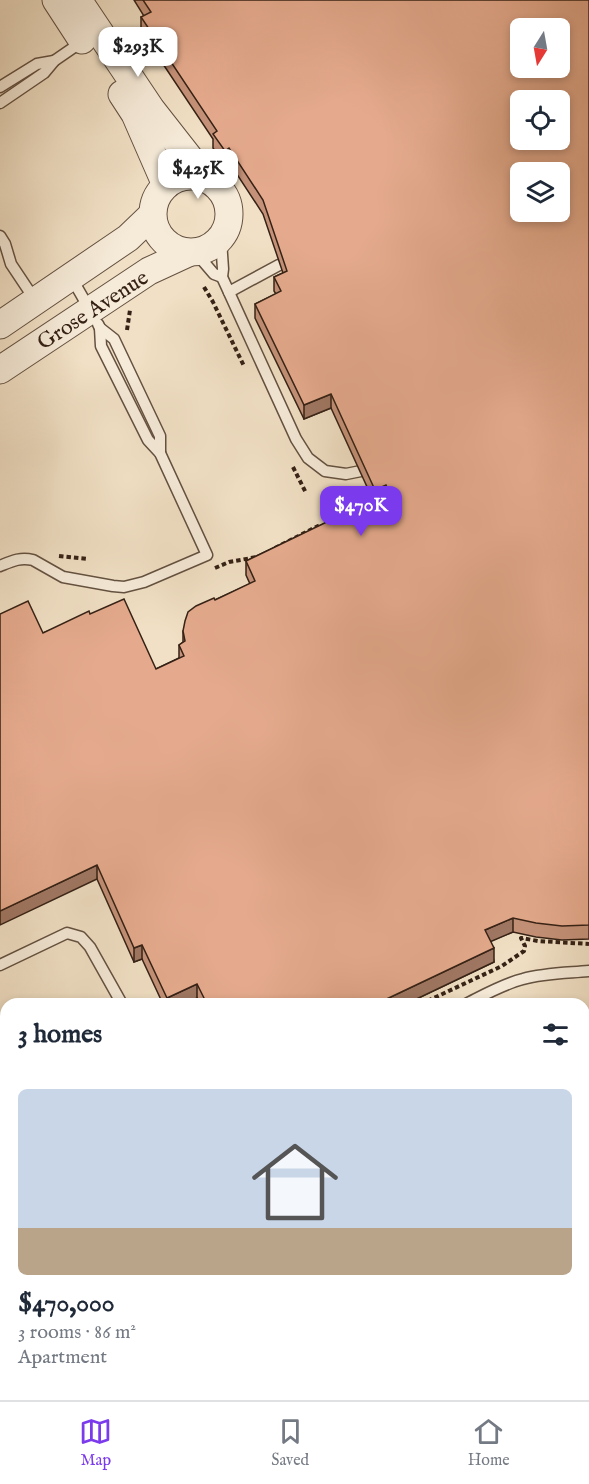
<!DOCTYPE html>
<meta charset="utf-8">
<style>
:root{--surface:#fff;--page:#f6f6f7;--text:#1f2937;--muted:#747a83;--line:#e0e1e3;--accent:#7c3aed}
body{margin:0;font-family:"IM FELL English",serif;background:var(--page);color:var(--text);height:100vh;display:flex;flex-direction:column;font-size:22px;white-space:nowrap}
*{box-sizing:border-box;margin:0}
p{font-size:20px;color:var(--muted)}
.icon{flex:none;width:33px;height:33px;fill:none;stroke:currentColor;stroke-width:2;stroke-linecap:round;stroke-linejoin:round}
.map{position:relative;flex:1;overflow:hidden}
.drawer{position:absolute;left:0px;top:998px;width:590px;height:404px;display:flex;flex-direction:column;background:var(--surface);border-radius:18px 18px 0 0;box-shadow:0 3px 9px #0003}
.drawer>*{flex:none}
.needle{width:39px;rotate:191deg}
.buttons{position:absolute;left:510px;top:18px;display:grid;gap:12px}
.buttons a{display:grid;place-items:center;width:60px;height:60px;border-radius:9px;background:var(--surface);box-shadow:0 3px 9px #0003;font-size:30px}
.price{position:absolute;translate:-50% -51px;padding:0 14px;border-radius:12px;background:#fff;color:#222;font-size:20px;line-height:39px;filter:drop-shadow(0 2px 3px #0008)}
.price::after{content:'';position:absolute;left:50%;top:36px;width:18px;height:14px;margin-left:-9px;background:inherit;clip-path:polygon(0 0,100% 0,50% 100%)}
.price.active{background:var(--accent);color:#fff}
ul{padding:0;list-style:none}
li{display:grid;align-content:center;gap:12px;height:318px;padding:0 18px}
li+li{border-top:2px solid var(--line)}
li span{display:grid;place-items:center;height:186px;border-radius:9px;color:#555}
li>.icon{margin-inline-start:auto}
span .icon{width:108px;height:108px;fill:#fffc;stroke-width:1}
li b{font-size:26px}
h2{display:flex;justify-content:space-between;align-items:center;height:72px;padding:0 18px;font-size:26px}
.tab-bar{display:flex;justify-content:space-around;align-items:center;height:84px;border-top:2px solid var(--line);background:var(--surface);font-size:16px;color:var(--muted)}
.tab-bar a{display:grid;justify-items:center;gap:3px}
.tab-bar .active{color:var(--accent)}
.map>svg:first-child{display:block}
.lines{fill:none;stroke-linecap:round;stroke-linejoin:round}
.service-casing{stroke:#645141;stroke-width:13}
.tertiary-casing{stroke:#645141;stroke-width:29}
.secondary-casing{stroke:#352115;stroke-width:32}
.path{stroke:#352115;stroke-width:4;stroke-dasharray:4.5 3;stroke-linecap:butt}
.service{stroke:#f6ebd9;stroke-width:10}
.tertiary{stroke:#f6ebd9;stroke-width:27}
.secondary{stroke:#f6ebd9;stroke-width:30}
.wall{fill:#c59279;stroke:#352115;stroke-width:1.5}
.shaded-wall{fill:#a07763;stroke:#352115;stroke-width:1.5}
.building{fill:#e5aa8d;stroke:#352115;stroke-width:1.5;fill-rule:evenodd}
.labels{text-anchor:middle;stroke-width:5;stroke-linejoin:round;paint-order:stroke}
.street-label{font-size:22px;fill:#352115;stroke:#f6ebd9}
</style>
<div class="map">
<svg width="589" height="1400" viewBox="0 0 589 1400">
<rect width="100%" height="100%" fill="#f1e0c5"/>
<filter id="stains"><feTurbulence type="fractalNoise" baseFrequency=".00333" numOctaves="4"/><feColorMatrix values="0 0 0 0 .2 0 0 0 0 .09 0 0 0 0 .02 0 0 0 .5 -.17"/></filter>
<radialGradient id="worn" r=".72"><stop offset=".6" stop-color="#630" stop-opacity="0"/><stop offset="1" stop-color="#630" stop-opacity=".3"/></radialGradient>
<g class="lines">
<g class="service-casing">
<g id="service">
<path d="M0,87L37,64L54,61"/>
<path d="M0,103L44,73L54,61L83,41"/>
<path d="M0,236L5,244L11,264L35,300"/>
<path d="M221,240L223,269L222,277L296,439L308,458L325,471L346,474L361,471L374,470"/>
<path d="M196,253L214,274L222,277"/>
<path d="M71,277L90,310"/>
<path d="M229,292L279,265"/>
<path d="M98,324L100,328L114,339L160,436V453"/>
<path d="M0,566C12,561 20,557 33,560L63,577L113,586L124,587L144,582L207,555L160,453L148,440L101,346L100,328"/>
<path d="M0,965L67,933L81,937L90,947L122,1004"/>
<path d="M466,1004C484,995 503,984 523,979C544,973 567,973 589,971"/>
<path d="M0,1218L6,1215"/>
</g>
</g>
<g class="tertiary-casing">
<g id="tertiary">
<path d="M56,0L82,40"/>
<path d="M78,0L151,109L205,178"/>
<path d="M122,94L135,114L166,185"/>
<circle cx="191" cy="214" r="38"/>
<path d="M0,325L128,238L152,215"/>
<path d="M0,370L149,271L188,253"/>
</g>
</g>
<g class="secondary-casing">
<g id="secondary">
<path d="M584,1205L589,1202"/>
<path d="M584,1235L589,1233"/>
<path d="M584,1283L589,1294"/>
<path d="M584,1331L589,1339"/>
<path d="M214,1400L221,1395"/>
<path d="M267,1400L274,1395"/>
</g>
</g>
<g class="path">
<path d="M204,287L213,302L244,366"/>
<path d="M127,330L130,310"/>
<path d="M293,467L306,493"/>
<path d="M275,548L320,525"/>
<path d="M59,556L88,559"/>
<path d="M215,568L229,562L257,557"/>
<path d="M421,1004L502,966L524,951L525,946L521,938L538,941L589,944"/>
<path d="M584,1175L589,1173"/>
<path d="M1,1233L6,1243"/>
<path d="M74,1395L77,1400"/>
<path d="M322,1400L329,1395"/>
</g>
<use href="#service" class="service"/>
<use href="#tertiary" class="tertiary"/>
<use href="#secondary" class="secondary"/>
</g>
<path class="wall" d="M134,0H589V939L562,940L536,937L513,932L490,941L494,962L406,1004H200L197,998L186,1004H163L142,959L134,962L97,879L43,633L90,614L156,669L179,658V645L183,642V631L215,600L250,584L246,575V561L373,500L331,408L304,419L255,318V304L276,294L274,291V277L283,273L263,214L229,162L225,165L213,148V139L141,31V17L144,16Z"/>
<g class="shaded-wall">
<path d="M229,148V162L225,165V151Z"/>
<path d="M331,394V408L304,419V405Z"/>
<path d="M386,485V499L375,504V490Z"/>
<path d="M97,865V879L0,925V911Z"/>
<path d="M513,918V932L485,944V930Z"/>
<path d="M142,945V959L134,962V948Z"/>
<path d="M494,948V962L406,1004H376Z"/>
<path d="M197,984V998L186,1004H167V998Z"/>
</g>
<g class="building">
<path d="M143,0H589V925L562,926L536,923L513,918L485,930L494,948L376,1004H207L197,984L167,998L142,945L134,948L97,865L0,911V614L28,601L43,633L89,611L90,614L124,599L156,669L184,656L179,645L185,641L183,631L185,621L188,612L196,606L214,598L215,600L255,581L246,561L389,492L386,485L375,490L331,394L304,405L255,304L281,291L274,277L287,271L263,200L229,148L225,151L213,134L217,131L141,17L151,12ZM520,28H560V68H520ZM520,100H560V140H520ZM520,172H560V212H520Z"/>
<path d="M584,1367L589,1375V1396L584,1400H450L458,1395H584Z"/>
</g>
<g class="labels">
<g class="street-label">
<text transform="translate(92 309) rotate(-33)" y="8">Grose Avenue</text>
</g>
</g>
<rect width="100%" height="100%" filter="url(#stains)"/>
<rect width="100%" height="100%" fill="url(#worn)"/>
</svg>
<div class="buttons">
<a><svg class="needle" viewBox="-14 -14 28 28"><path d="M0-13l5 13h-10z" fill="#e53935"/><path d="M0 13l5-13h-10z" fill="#747a83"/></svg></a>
<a><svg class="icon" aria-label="locate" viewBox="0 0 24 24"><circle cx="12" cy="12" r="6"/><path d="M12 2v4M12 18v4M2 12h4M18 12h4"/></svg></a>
<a><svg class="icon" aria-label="layers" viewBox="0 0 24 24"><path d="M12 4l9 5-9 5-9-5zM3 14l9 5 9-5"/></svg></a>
</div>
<b class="price" style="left:138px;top:78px">$293K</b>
<b class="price" style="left:198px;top:200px">$425K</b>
<b class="price active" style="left:361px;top:537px">$470K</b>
<section class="drawer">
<h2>3 homes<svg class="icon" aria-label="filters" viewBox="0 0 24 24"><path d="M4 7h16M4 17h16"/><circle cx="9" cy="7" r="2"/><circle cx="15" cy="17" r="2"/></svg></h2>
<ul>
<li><span style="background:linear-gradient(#c9d6e8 75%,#b9a48a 0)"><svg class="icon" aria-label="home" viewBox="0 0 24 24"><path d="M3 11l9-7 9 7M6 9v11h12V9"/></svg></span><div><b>$470,000</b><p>3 rooms · 86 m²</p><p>Apartment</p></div></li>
</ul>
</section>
</div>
<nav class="tab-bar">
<a class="active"><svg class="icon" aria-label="map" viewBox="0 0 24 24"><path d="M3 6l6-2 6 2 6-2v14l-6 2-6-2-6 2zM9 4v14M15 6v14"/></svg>Map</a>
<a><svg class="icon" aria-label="saved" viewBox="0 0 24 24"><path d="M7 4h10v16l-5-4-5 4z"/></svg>Saved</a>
<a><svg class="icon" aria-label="home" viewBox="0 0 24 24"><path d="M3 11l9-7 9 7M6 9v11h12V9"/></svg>Home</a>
</nav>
